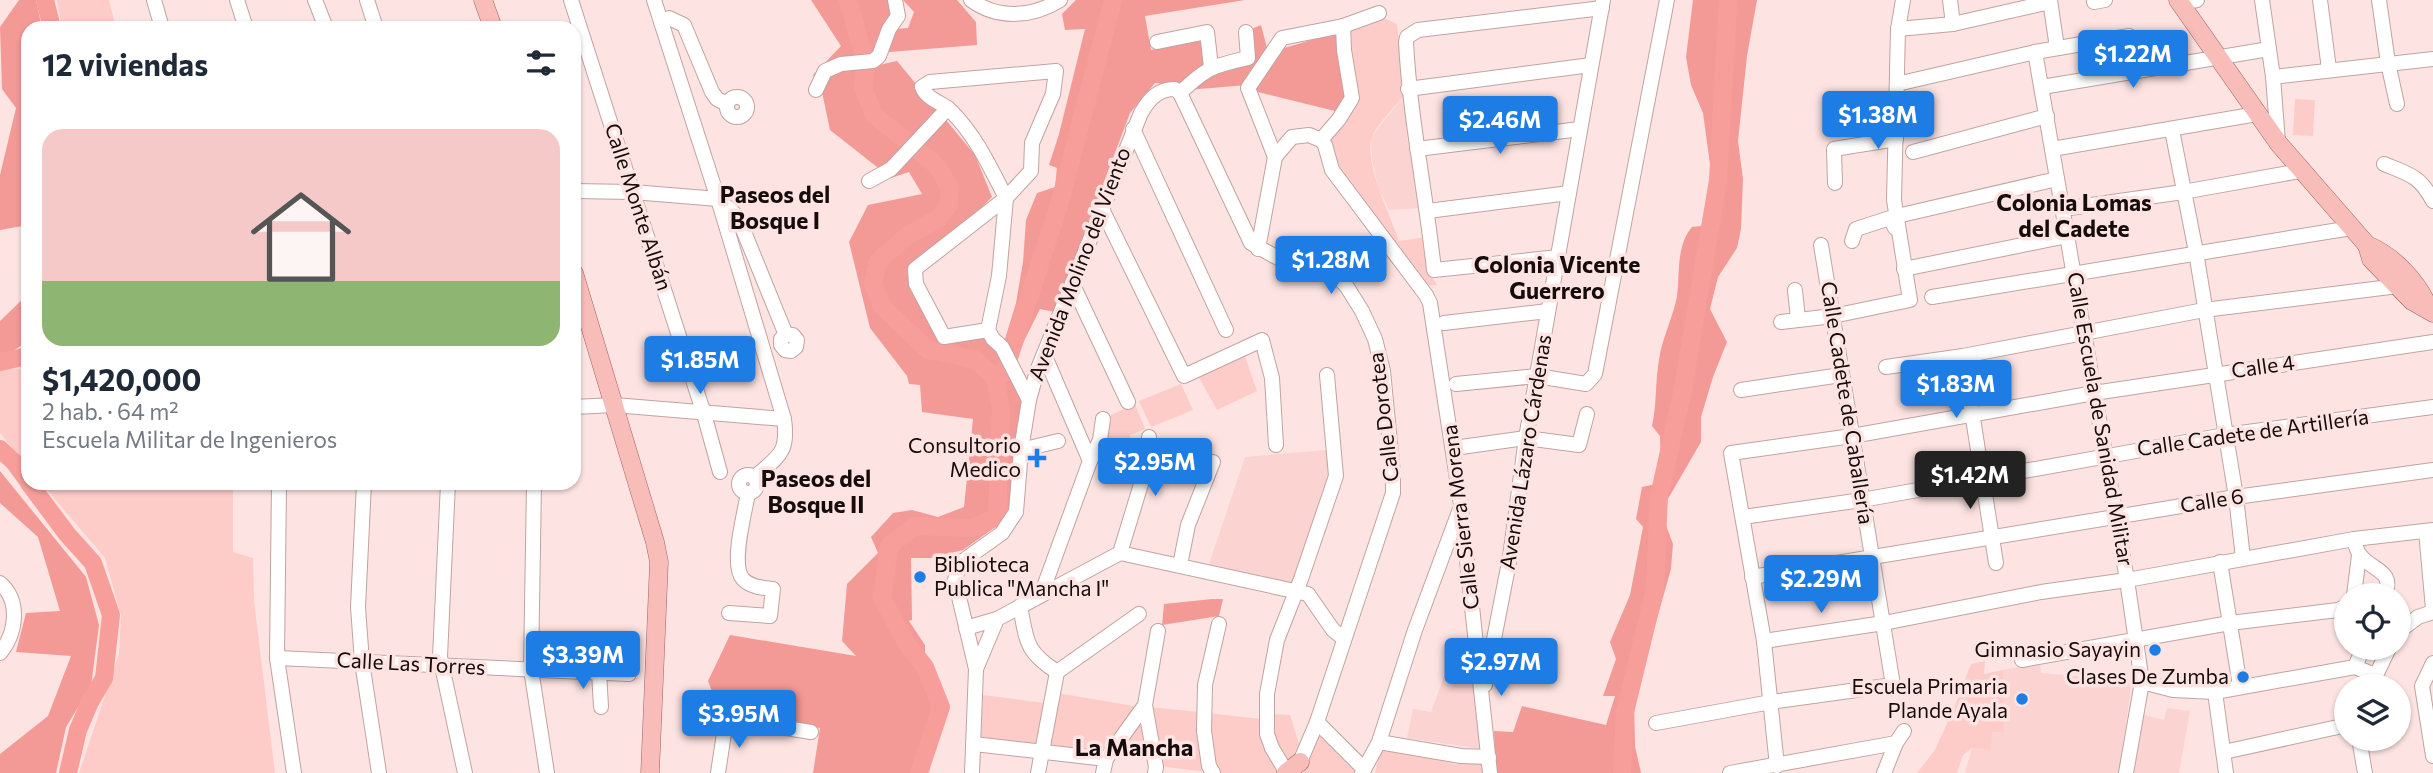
<!DOCTYPE html>
<html lang="es">
<meta charset="utf-8">
<style>
:root{--surface:#fff;--page:#f6f6f7;--text:#1f2937;--muted:#747a83;--line:#e0e1e3;--accent:#1e7ce5}
body{margin:0;font-family:Commissioner,sans-serif;background:var(--page);color:var(--text);height:100vh;display:flex;flex-direction:column;font-size:26px;white-space:nowrap}
*{box-sizing:border-box;margin:0}
p{font-size:23px;color:var(--muted)}
.icon{flex:none;width:38px;height:38px;fill:none;stroke:currentColor;stroke-width:2;stroke-linecap:round;stroke-linejoin:round}
.map{position:relative;flex:1;overflow:hidden}
.sheet{position:absolute;left:21px;top:21px;width:560px;height:469px;display:flex;flex-direction:column;background:var(--surface);border-radius:21px;box-shadow:0 2px 5px #0004}
.sheet>*{flex:none}
.tools{position:absolute;left:2334px;top:583px;display:grid;gap:14px}
.tools a{display:grid;place-items:center;width:77px;height:77px;border-radius:50%;background:var(--surface);box-shadow:0 2px 5px #0004;font-size:35px}
.price{position:absolute;translate:-50% -60px;padding:0 16px;border-radius:7px;background:var(--accent);color:#fff;font-size:23px;line-height:46px;filter:drop-shadow(0 2px 4px #0008)}
.price::after{content:'';position:absolute;left:50%;top:42px;width:21px;height:16px;margin-left:-10px;background:inherit;clip-path:polygon(0 0,100% 0,50% 100%)}
.price.active{background:#222;color:#fff}
ul{padding:0;list-style:none}
li{display:grid;align-content:center;gap:14px;height:371px;padding:0 21px}
li+li{border-top:2px solid var(--line)}
li span{display:grid;place-items:center;height:217px;border-radius:21px;color:#555}
li>.icon{margin-inline-start:auto}
span .icon{width:126px;height:126px;fill:#fffc;stroke-width:1}
li b{font-size:30px}
h2{display:flex;justify-content:space-between;align-items:center;height:84px;padding:0 21px;font-size:30px}
.map>svg:first-child{display:block}
.built{fill:#fbd3d0}
.green{fill:#fdccc9}
.forest{fill:#f49a96}
.lines{fill:none;stroke-linecap:round;stroke-linejoin:round}
.river{stroke:#f89e9a;stroke-width:18}
.minor-casing{stroke:#c1a3a1;stroke-width:16}
.major-casing{stroke:#a5615e;stroke-width:19}
.minor{stroke:#fff;stroke-width:14}
.major{stroke:#f8bcb9;stroke-width:18}
.poi-dot{fill:#1e7ce5;stroke:#fde4e2;stroke-width:2.5}
.labels{text-anchor:middle;stroke-width:7;stroke-linejoin:round;paint-order:stroke}
.street-label{font-size:21px;fill:#150c0b;stroke:#fde4e2}
.poi-label{font-size:21px;fill:#150c0b;stroke:#fde4e2;text-anchor:end}
.neighbourhood-label{font-size:23px;font-weight:bold;fill:#150c0b;stroke:#fde4e2}
.quarter-label{font-size:24px;font-weight:bold;fill:#150c0b;stroke:#fde4e2}
</style>
<div class="map">
<svg width="2433" height="773" viewBox="0 0 2433 773">
<rect width="100%" height="100%" fill="#fde4e2"/>
<g class="built">
<path d="M1404,95L1407,138L1423,208L1389,210L1378,187L1372,160L1371,138Z"/>
<path d="M1326,450L1330,475L1294,588L1208,567L1245,457Z"/>
<path d="M2040,663L2041,673L2132,681L2119,773H1965L1972,748L1992,732L2004,733L2003,670Z"/>
<path d="M1445,674L1473,683L1482,749L1407,738L1413,709L1431,712Z"/>
<path d="M2167,708L2190,711L2179,773H2133L2141,714L2164,720Z"/>
</g>
<g class="green">
<path d="M57,0H109L116,28H62Z"/>
<path d="M1380,16L1397,24L1404,95C1396,105 1373,129 1371,140C1366,168 1390,214 1399,241L1427,237L1430,273L1437,285L1424,286L1333,166L1325,139L1343,121L1347,28Z"/>
<path d="M2295,99L2315,100L2313,136L2293,135Z"/>
<path d="M1244,354L1257,391L1217,410L1197,374Z"/>
<path d="M28,367V467L0,433V368L23,369Z"/>
<path d="M1181,384L1193,410L1151,427L1139,401Z"/>
<path d="M1135,404L1145,429L1130,435V438L1104,441L1107,417Z"/>
<path d="M41,483L233,484V552L253,558L254,601L275,773H79L119,654L121,616L105,558Z"/>
<path d="M1985,661L1984,674L2003,670L2004,733L1992,732L1991,750L1972,748L1963,755L1957,773H1917L1935,750L1954,708L1971,664Z"/>
<path d="M1057,693L1140,707L1104,755L1047,749Z"/>
<path d="M983,695L1044,703L1037,746L981,738Z"/>
<path d="M1148,707L1201,712L1206,772L1159,766Z"/>
<path d="M1144,711L1154,758L1110,756Z"/>
<path d="M1207,713L1262,719L1282,773H1217Z"/>
<path d="M1268,714L1290,715L1299,744L1290,762L1281,754Z"/>
<path d="M1321,731L1359,773H1304V767Z"/>
<path d="M1381,746L1455,764H1487L1488,773H1375Z"/>
</g>
<g class="forest">
<path d="M19,0H36L42,28H28V225L0,230V175L16,108L2,89L0,27Z"/>
<path d="M811,0H890L895,29L908,28L914,12L903,0H957L976,22L977,45L877,53L870,67L897,61L975,155L992,197L960,229L907,269L909,284L944,340L983,335L998,350L1023,399L1012,502L1001,523L963,550L930,558H911L912,620L909,621L925,645V667L941,707L919,773H813L820,728L720,712L708,681L730,635L856,656L842,641L847,584L878,553L871,537L893,513L912,510L938,517L964,507L973,419L922,412L920,385L909,384L907,376L870,328L849,242L868,205L922,194L909,172L891,178L830,130L821,87L813,75L841,46Z"/>
<path d="M1076,0H1245L1145,16L1151,50L1202,39L1203,65L1179,85L1155,83L1130,113L1055,312L1040,309L1021,347L1005,339L1016,303L1023,262L1026,220L1037,193L1055,187L1057,168L1049,165L1059,134L1085,29L1065,30L1062,14Z"/>
<path d="M1693,0H1757L1747,56L1738,141L1743,179L1741,229L1737,248L1718,277L1710,309L1727,342L1713,377L1701,417V442L1665,504V523L1673,544L1671,569L1634,700L1635,746L1641,773H1496L1494,731L1513,732L1522,706L1606,725L1615,696H1603L1616,659L1610,642L1630,595L1643,527L1636,519L1642,487L1656,484L1661,470L1660,436L1652,426C1657,404 1655,382 1659,360C1662,338 1673,318 1677,296C1680,273 1676,246 1692,227L1701,226L1713,186L1703,113L1691,85L1686,57Z"/>
<path d="M1261,25L1268,52L1247,85L1187,90L1202,77L1250,59L1249,30Z"/>
<path d="M1336,33L1350,97L1339,112L1254,91L1284,48Z"/>
<path d="M28,294V341L13,351L0,354V321Z"/>
<path d="M0,471L86,577L99,625L91,686L66,727L56,773H0V754L48,716L71,656L16,652L26,613L60,611L38,537L0,503Z"/>
<path d="M1212,599H1223L1219,616L1162,625L1164,604Z"/>
</g>
<g class="lines">
<g class="river">
<path d="M45,0L52,28"/>
<path d="M848,0L866,64L863,86L873,114L936,165L949,186V205L938,219L908,235L878,261L873,284L882,306L928,350L974,359L995,377L1001,410L997,517L972,528L915,526L889,546L882,598L907,644L925,667L941,707L919,773"/>
<path d="M0,362L28,356"/>
<path d="M1004,373L1058,209L1113,0"/>
<path d="M0,449L14,462L28,481"/>
<path d="M29,483L67,534L93,563L111,615L104,678L90,702L78,730L68,773"/>
<path d="M1622,773L1625,712L1655,589L1659,496L1683,389L1718,180L1728,0"/>
</g>
<g class="minor-casing">
<g id="minor">
<path d="M154,0L162,28"/>
<path d="M237,0L246,28"/>
<path d="M315,0L326,28"/>
<path d="M367,0L376,28"/>
<path d="M571,0L704,414L720,472"/>
<path d="M654,0L718,199L784,419C789,454 778,456 754,478"/>
<path d="M971,0C998,20 1033,17 1060,0"/>
<path d="M1950,0L1953,24"/>
<path d="M2050,0L2057,48"/>
<path d="M2262,0L2273,77L2278,142"/>
<path d="M2320,0L2329,69"/>
<path d="M2379,0L2388,63L2397,104"/>
<path d="M2094,2L2105,0"/>
<path d="M2180,3L2197,0"/>
<path d="M661,22L669,18L684,25L712,92L717,99L727,104"/>
<path d="M1898,29L1953,24L2050,2"/>
<path d="M1157,42L1207,32L1211,67"/>
<path d="M2035,52L2127,580L2142,682L2126,773"/>
<path d="M2273,77L2433,59"/>
<path d="M1897,84L2035,52L2129,36"/>
<path d="M2042,87L2269,49"/>
<path d="M1408,89L1591,65"/>
<path d="M816,90L825,71L841,64L873,61L879,56L889,29L898,16L895,0"/>
<path d="M1180,93L1251,243L1276,257L1339,278L1347,287L1362,311L1375,339L1383,371L1393,473V493L1317,722L1300,762"/>
<path d="M1180,93C1207,67 1213,66 1248,58L1246,32"/>
<circle cx="737" cy="107" r="10"/>
<path d="M1133,129L1226,330"/>
<path d="M2172,130L2196,252L2236,497L2243,558"/>
<path d="M1321,140L1339,119L1352,98L1344,50L1343,26"/>
<path d="M1417,149L1580,129"/>
<path d="M2052,149L2257,114"/>
<path d="M1913,152L2047,116"/>
<path d="M1275,157L1248,88L1282,38L1343,26L1379,13"/>
<path d="M2384,164C2409,174 2420,176 2433,201"/>
<path d="M869,181L891,169L948,108"/>
<path d="M1835,183L1834,149L1896,139"/>
<path d="M574,191L633,192L718,199L738,217L786,335H793L797,340L796,347L791,351L785,350L781,345V339L786,335"/>
<path d="M1006,198L999,276L988,330L993,339L1002,347L1029,400"/>
<path d="M1102,209L1184,376L1262,340L1272,378L1276,445"/>
<path d="M2063,209L2183,192L2300,171"/>
<path d="M1428,211L1569,193"/>
<path d="M1897,216L2057,179"/>
<path d="M1852,241L1856,229L1890,218L1895,228L1898,227"/>
<path d="M1258,249L1275,157L1292,137L1309,135L1321,140L1325,145L1332,170L1426,295L1430,303L1461,505L1490,773"/>
<path d="M1559,257L1434,270C1426,194 1410,119 1406,42L1407,37L1418,30L1602,8"/>
<path d="M1904,269L2067,236"/>
<path d="M1072,283L1128,402"/>
<path d="M1795,290L1798,319"/>
<path d="M1932,297L2351,228"/>
<path d="M1781,322L1833,316L1910,300L1894,200L1898,29L1903,0"/>
<path d="M1444,323L1548,311"/>
<path d="M988,330L944,337L916,284L915,269L1006,198L1031,171L1032,143L1053,94L1056,71L930,82L922,87C927,100 942,102 951,111C976,136 990,167 1006,198"/>
<path d="M1963,356L1996,563"/>
<path d="M1886,367L1963,356L2204,310L2398,286"/>
<path d="M1456,384L1537,376L1586,384L1595,374L1667,0"/>
<path d="M1741,390L1841,375"/>
<path d="M574,407L614,405L784,419"/>
<path d="M1454,448L1526,438L1579,445L1587,414"/>
<path d="M1021,450L1058,441"/>
<path d="M1090,461L1100,440L1103,419"/>
<circle cx="748" cy="484" r="9"/>
<path d="M279,483L277,658L294,773"/>
<path d="M364,483L358,607L362,662L379,773"/>
<path d="M448,483L440,657L465,773"/>
<path d="M534,483L531,669L547,773"/>
<path d="M1743,517L1862,500L2225,435L2433,407"/>
<path d="M2426,531L2433,609"/>
<path d="M2354,539C2355,544 2357,551 2360,555C2372,571 2395,570 2385,595"/>
<path d="M1120,553L1149,458V437"/>
<path d="M2220,562L2240,686"/>
<path d="M1180,565L1188,525L1213,462"/>
<path d="M1752,577L2236,497L2433,470"/>
<path d="M0,583C21,601 16,634 0,653"/>
<path d="M1041,595L1090,461L1044,354"/>
<path d="M2354,595L2359,555"/>
<path d="M1020,606C1027,642 1025,651 1057,672"/>
<path d="M729,613L770,616L773,589C763,588 750,587 743,579C730,565 745,512 748,493"/>
<path d="M966,628L997,619"/>
<path d="M2399,631L2418,617L2433,612"/>
<path d="M1764,641L1884,623L2041,592L2127,580L2354,539L2433,530"/>
<path d="M277,658L629,674"/>
<path d="M2022,660L2230,623L2338,610L2347,606"/>
<path d="M2433,663L2422,686L2433,756"/>
<path d="M2355,667L2363,648"/>
<path d="M976,669L997,619L1120,553L1308,594L1333,630L1343,638"/>
<path d="M599,672L601,707"/>
<path d="M1057,672L1139,614"/>
<path d="M2142,682L2173,690L2215,692L2355,667L2375,675"/>
<path d="M1485,685L1510,557L1526,438L1603,0"/>
<path d="M2371,686L2389,648"/>
<path d="M2215,692L2226,773"/>
<path d="M1145,705L1156,767L1155,773"/>
<path d="M1317,722L1364,769"/>
<path d="M1656,723L1771,702L1893,685L1821,245"/>
<path d="M2359,738L2365,773"/>
<path d="M1379,742L1461,756L1489,757"/>
<path d="M974,744L1106,759"/>
<path d="M2224,752L2347,725"/>
<path d="M1777,766L1764,641L1731,453L1852,436L2094,393L2433,342"/>
<path d="M718,773L726,720L730,719L811,732"/>
<path d="M972,773L976,669L955,580L960,563L1002,533L1016,512L1021,450L1029,400L1037,371L1141,113C1149,99 1158,89 1175,89L1180,93"/>
<path d="M1038,773L1057,672"/>
<path d="M1103,773L1106,759L1145,705L1158,631"/>
<path d="M1213,773L1209,766L1204,731L1205,685L1219,624"/>
<path d="M1287,773L1272,748L1267,734V694L1277,640L1301,579L1336,476L1327,375"/>
<path d="M1362,773L1379,742L1415,630L1460,509"/>
<path d="M1730,773L1896,743"/>
<path d="M1884,773L1896,743L1904,731"/>
</g>
</g>
<g class="major-casing">
<g id="major">
<path d="M483,0L493,28"/>
<path d="M2178,0L2279,144L2367,245C2393,255 2419,283 2429,309"/>
<path d="M2367,245L2371,259L2412,301L2433,313"/>
<path d="M574,273L655,542L659,562L650,773"/>
<path d="M1286,773L1300,762"/>
</g>
</g>
<use href="#minor" class="minor"/>
<use href="#major" class="major"/>
</g>
<g class="poi-dot">
<path d="M1033.5 447.5h7v7h7v7h-7v7h-7v-7h-7v-7h7z"/>
<circle cx="920" cy="577" r="7"/>
<circle cx="2155" cy="650" r="7"/>
<circle cx="2243" cy="677" r="7"/>
<circle cx="2022" cy="699" r="7"/>
</g>
<g class="labels">
<g class="street-label">
<text transform="translate(638 207) rotate(72)" y="7">Calle Monte Albán</text>
<text transform="translate(1080 264) rotate(-69)" y="7">Avenida Molino del Viento</text>
<text transform="translate(2263 367) rotate(-8)" y="7">Calle 4</text>
<text transform="translate(1847 403) rotate(81)" y="7">Calle Cadete de Caballería</text>
<text transform="translate(1384 417) rotate(-97)" y="7">Calle Dorotea</text>
<text transform="translate(2100 419) rotate(80)" y="7">Calle Escuela de Sanidad Militar</text>
<text transform="translate(2253 433) rotate(-8)" y="7">Calle Cadete de Artillería</text>
<text transform="translate(1526 452) rotate(-81)" y="7">Avenida Lázaro Cárdenas</text>
<text transform="translate(2212 501) rotate(-9)" y="7">Calle 6</text>
<text transform="translate(1461 517) rotate(-97)" y="7">Calle Sierra Morena</text>
<text transform="translate(411 664) rotate(3)" y="7">Calle Las Torres</text>
</g>
<g class="poi-label">
<text x="1021" y="453">Consultorio<tspan x="1021" dy="24">Medico</tspan></text>
<text x="934" y="572" text-anchor="start">Biblioteca<tspan x="934" dy="24">Publica "Mancha I"</tspan></text>
<text x="2141" y="657">Gimnasio Sayayin</text>
<text x="2229" y="684">Clases De Zumba</text>
<text x="2008" y="694">Escuela Primaria<tspan x="2008" dy="24">Plande Ayala</tspan></text>
</g>
<g class="neighbourhood-label">
<text x="775" y="203">Paseos del<tspan x="775" dy="26">Bosque I</tspan></text>
<text x="2074" y="211">Colonia Lomas<tspan x="2074" dy="26">del Cadete</tspan></text>
<text x="1557" y="273">Colonia Vicente<tspan x="1557" dy="26">Guerrero</tspan></text>
<text x="816" y="487">Paseos del<tspan x="816" dy="26">Bosque II</tspan></text>
</g>
<g class="quarter-label">
<text x="1134" y="756">La Mancha</text>
</g>
</g>
</svg>
<div class="tools">
<a><svg class="icon" aria-label="locate" viewBox="0 0 24 24"><circle cx="12" cy="12" r="6"/><path d="M12 2v4M12 18v4M2 12h4M18 12h4"/></svg></a>
<a><svg class="icon" aria-label="layers" viewBox="0 0 24 24"><path d="M12 4l9 5-9 5-9-5zM3 14l9 5 9-5"/></svg></a>
</div>
<b class="price" style="left:2133px;top:90px">$1.22M</b>
<b class="price" style="left:1878px;top:151px">$1.38M</b>
<b class="price" style="left:1500px;top:156px">$2.46M</b>
<b class="price" style="left:1331px;top:296px">$1.28M</b>
<b class="price" style="left:700px;top:396px">$1.85M</b>
<b class="price" style="left:1956px;top:420px">$1.83M</b>
<b class="price" style="left:1155px;top:498px">$2.95M</b>
<b class="price active" style="left:1970px;top:511px">$1.42M</b>
<b class="price" style="left:1821px;top:615px">$2.29M</b>
<b class="price" style="left:583px;top:691px">$3.39M</b>
<b class="price" style="left:1501px;top:698px">$2.97M</b>
<b class="price" style="left:739px;top:750px">$3.95M</b>
<section class="sheet">
<h2>12 viviendas<svg class="icon" aria-label="filters" viewBox="0 0 24 24"><path d="M4 7h16M4 17h16"/><circle cx="9" cy="7" r="2"/><circle cx="15" cy="17" r="2"/></svg></h2>
<ul>
<li><span style="background:linear-gradient(#f6c9c9 70%,#8fb573 0)"><svg class="icon" aria-label="home" viewBox="0 0 24 24"><path d="M3 11l9-7 9 7M6 9v11h12V9"/></svg></span><div><b>$1,420,000</b><p>2 hab. · 64 m²</p><p>Escuela Militar de Ingenieros</p></div></li>
</ul>
</section>
</div>
